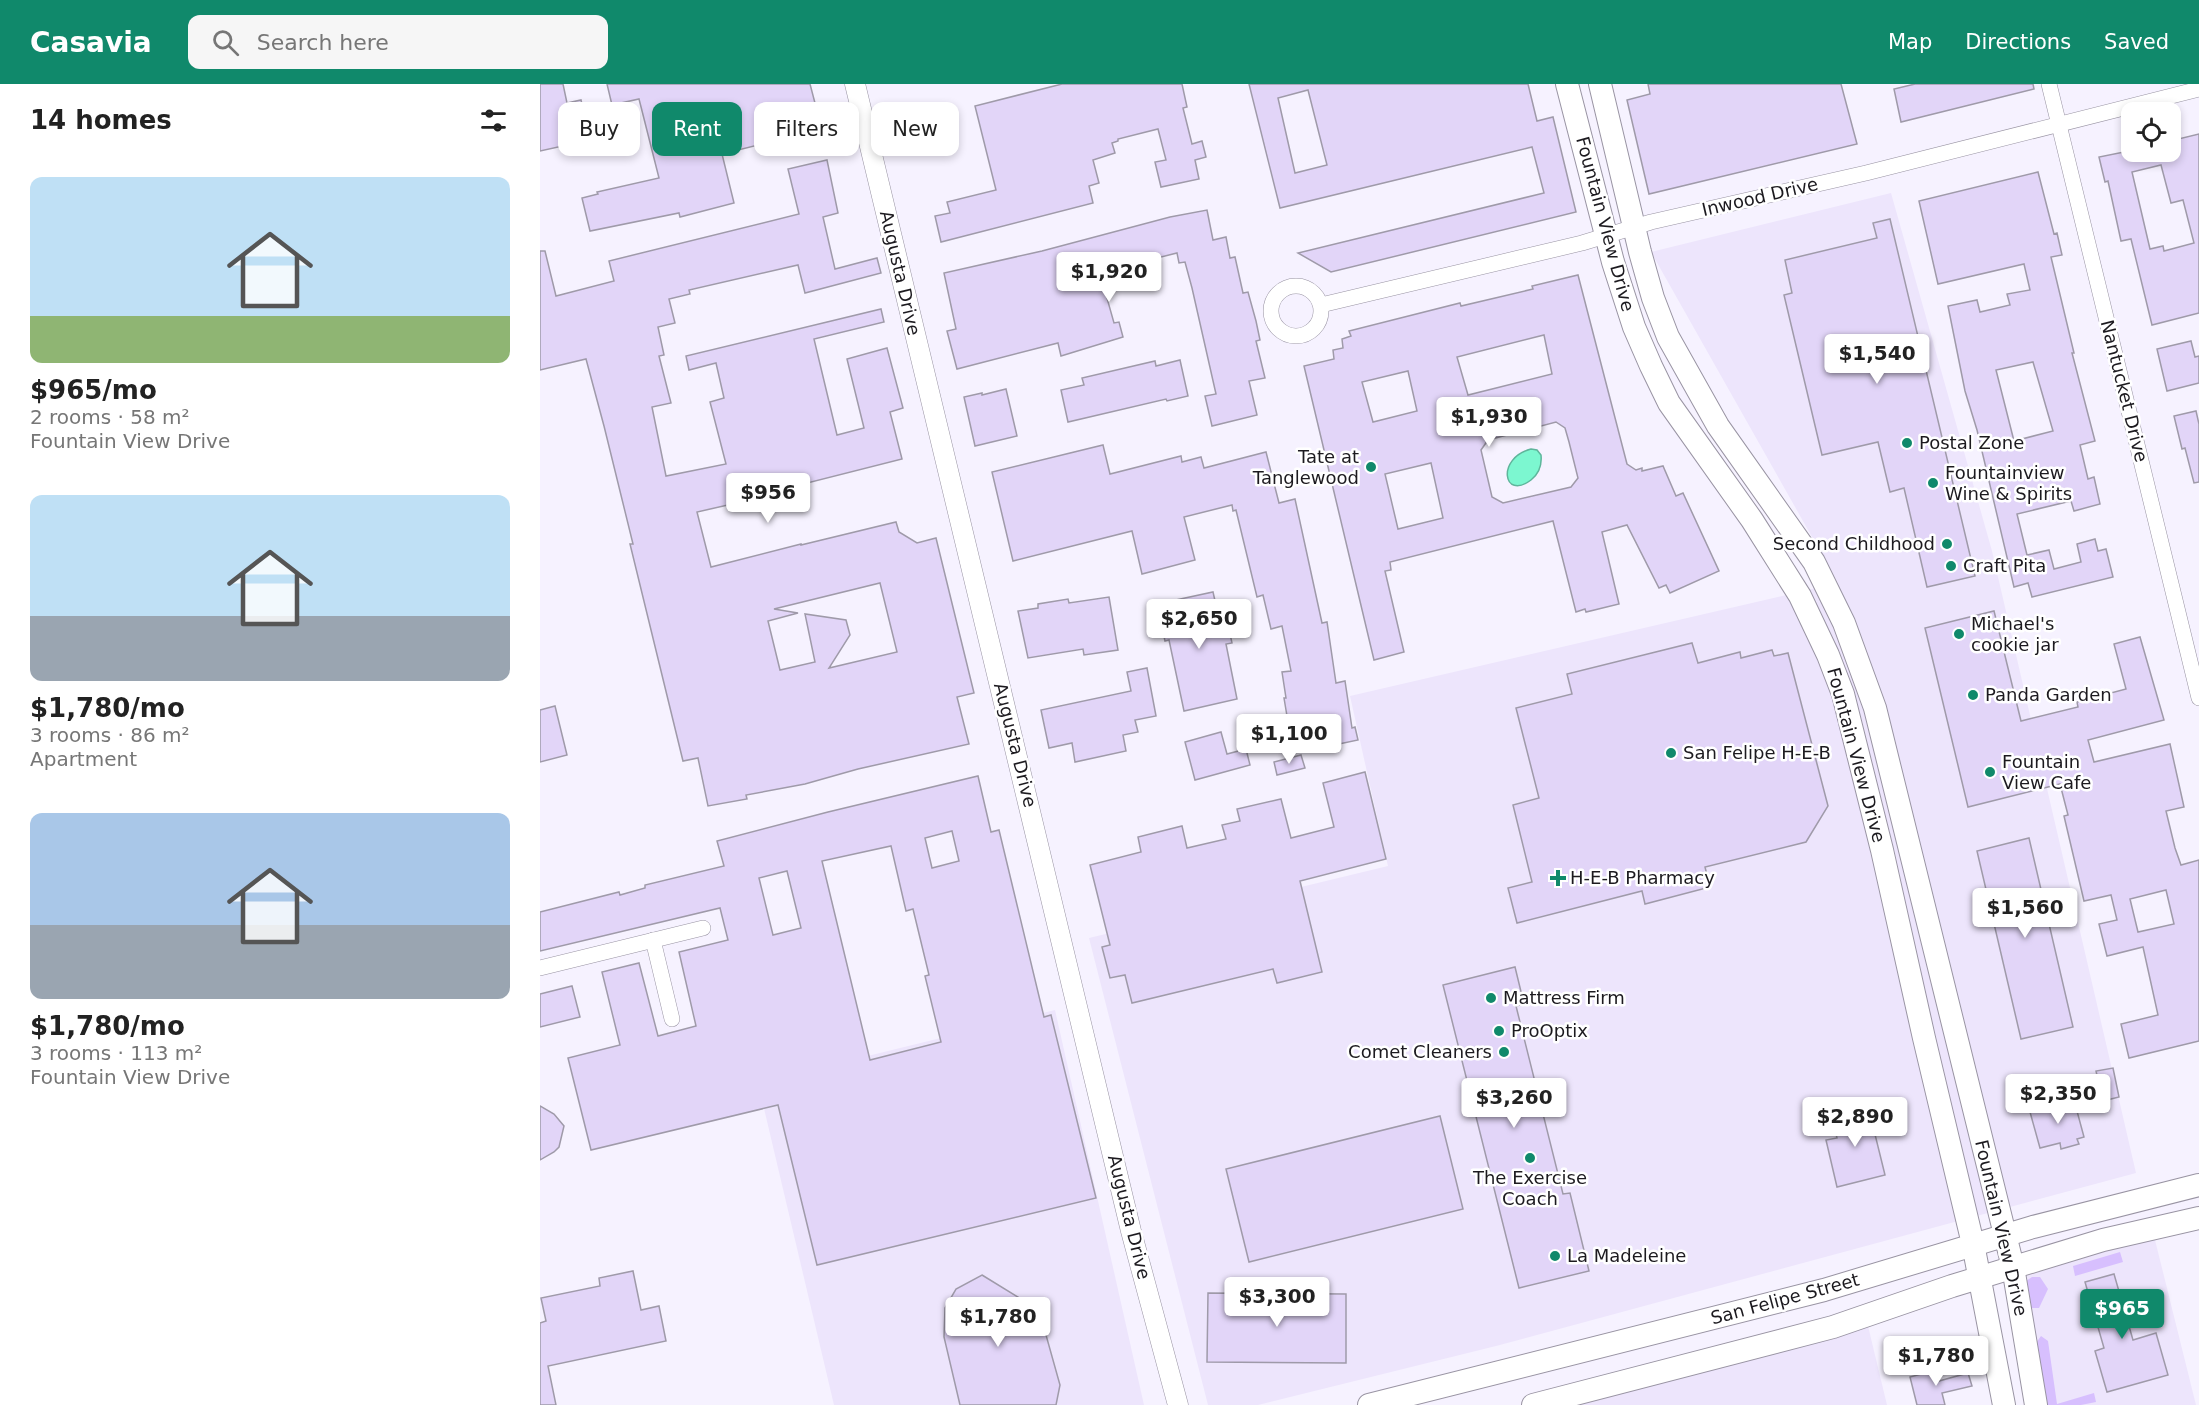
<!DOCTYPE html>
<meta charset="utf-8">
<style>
:root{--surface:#fff;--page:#f6f6f6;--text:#222;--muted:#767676;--accent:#10896b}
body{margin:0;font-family:"DejaVu Sans",sans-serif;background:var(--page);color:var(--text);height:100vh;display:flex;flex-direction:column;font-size:22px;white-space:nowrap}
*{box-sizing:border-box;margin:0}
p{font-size:20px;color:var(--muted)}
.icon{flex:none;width:33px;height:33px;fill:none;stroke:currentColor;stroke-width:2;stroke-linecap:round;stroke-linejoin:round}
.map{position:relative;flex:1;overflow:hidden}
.details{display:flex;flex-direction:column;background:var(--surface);width:540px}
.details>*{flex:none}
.top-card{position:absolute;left:18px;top:18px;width:570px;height:54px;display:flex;gap:12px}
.controls{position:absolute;left:1581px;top:18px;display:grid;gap:12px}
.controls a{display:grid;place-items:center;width:60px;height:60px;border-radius:12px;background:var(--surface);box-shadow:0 3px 9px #0003;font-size:30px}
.price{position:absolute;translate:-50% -51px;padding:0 14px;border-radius:6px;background:#fff;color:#222;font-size:20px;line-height:39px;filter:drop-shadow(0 2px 3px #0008)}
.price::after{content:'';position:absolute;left:50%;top:36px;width:18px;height:14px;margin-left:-9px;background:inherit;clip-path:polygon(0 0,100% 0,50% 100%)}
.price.active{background:var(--accent);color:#fff}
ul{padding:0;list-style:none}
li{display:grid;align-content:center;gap:12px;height:318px;padding:0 30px}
li span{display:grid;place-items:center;height:186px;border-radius:12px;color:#555}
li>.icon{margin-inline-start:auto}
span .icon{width:108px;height:108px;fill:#fffc;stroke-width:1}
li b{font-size:26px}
h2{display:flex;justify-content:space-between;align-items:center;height:72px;padding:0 30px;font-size:26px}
.tag{padding:0 21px;border-radius:12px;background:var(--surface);box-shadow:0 3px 9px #0003;font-size:21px;line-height:54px}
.tag.active{background:var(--accent);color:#fff}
header{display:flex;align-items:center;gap:36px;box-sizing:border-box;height:84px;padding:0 30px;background:var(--accent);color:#fff}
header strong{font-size:28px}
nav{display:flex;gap:33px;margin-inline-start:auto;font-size:21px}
.search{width:420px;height:54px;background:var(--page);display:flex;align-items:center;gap:15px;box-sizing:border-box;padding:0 21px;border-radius:12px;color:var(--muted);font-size:22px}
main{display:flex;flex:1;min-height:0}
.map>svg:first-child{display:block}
.built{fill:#ede5fc}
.green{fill:#d7bffe}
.water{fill:#7cf7d0;stroke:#5fb59b;stroke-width:1.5}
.building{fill:#e2d5f8;stroke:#9f9aa9;stroke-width:1.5;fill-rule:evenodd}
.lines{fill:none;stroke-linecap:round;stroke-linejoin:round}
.minor-casing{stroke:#9994a3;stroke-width:16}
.tertiary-casing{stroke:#9994a3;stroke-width:21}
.secondary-casing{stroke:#9994a3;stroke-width:24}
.minor{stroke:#fff;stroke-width:15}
.tertiary{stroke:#fff;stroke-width:20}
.secondary{stroke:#fff;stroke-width:22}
.poi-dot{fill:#10896b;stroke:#fff;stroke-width:2}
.labels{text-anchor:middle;stroke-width:5;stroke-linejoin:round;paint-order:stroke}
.street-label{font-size:18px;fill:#1c1a1f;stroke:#fff}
.poi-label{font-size:18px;fill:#1c1a1f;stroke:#fff;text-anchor:start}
</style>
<header>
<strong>Casavia</strong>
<div class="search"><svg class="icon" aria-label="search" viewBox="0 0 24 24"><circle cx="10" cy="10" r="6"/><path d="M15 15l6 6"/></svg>Search here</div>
<nav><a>Map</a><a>Directions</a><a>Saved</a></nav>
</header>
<main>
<section class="details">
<h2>14 homes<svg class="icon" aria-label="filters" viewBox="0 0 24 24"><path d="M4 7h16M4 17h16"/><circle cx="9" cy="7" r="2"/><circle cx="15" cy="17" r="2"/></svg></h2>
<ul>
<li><span style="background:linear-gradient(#bfe0f5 75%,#8fb573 0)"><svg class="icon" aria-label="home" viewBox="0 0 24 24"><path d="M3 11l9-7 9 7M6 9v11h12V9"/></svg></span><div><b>$965/mo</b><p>2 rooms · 58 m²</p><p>Fountain View Drive</p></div></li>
<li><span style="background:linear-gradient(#bfe0f5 65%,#9aa5b1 0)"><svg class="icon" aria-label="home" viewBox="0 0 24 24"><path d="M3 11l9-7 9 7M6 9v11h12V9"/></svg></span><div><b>$1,780/mo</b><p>3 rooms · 86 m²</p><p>Apartment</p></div></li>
<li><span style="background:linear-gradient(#a9c7e8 60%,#9aa5b1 0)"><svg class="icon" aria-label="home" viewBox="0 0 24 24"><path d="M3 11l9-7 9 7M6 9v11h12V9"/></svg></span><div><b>$1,780/mo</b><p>3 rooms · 113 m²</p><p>Fountain View Drive</p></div></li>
</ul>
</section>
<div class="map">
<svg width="1659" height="1321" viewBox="0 0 1659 1321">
<rect width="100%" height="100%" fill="#f6f2ff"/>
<g class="built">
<path d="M1351,109L1452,467L1596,1089L956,1262L718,1321H668L549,854L848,782L810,612L1298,499L1111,168Z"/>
<path d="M515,926L604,1321H294L218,999Z"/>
<path d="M1614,1152L1656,1321H1506L1482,1193Z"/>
<path d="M1328,1242L1347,1321H1031Z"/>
</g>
<g class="green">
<path d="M1580,1168L1583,1178L1535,1192L1533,1182Z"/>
<path d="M1492,1193H1500L1508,1205L1499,1224H1488L1486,1197Z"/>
<path d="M1501,1252L1508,1257L1517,1320L1554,1309L1556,1318L1541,1321H1507L1496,1259Z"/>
</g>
<path class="water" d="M991,365L997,366L1001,371C1002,381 1000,389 991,396C963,417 956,374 991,365Z"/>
<g class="building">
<path d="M0,0H23L27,19L41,16L50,56L0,67Z"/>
<path d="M67,0H270L281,42L225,56L226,59L182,70L194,119L140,133L139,129L50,147L42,114L58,110L57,108L119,94L99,15L72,21Z"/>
<path d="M522,0H642L647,23L643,24L652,60L662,57L666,73L655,76L659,95L621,103L615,78L626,76L618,45L578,55V57L572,59L575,69L553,76L559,99L549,102L553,119L401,158L395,132L410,129L407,118L456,106L435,22Z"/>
<path d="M709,0H988L997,37L1013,33L1036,128L791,188L758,169L1004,109L992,63L740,124ZM768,6L787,81L755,89L738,14Z"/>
<path d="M1108,0H1301L1317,60L1109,110L1087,16L1110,10Z"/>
<path d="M1375,0H1493L1494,5L1361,38L1354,5Z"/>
<path d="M1659,50V229L1612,241L1591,155L1581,157L1568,97L1565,98L1559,73L1584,68H1630V57ZM1621,81L1631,119L1643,116L1654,159L1624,167L1623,162L1610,165L1592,88Z"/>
<path d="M287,76L298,129L283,133L295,185L337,174L341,189L265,209L258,181L149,206L150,210L129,215L135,239L118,243L124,271L119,272L131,319L112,323L126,392L186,380L170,318L184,314L176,279L149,286L146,272L341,225L344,238L274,255L297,351L324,344L307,275L347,264L363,324L350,328L362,375L263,400V404L157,428L171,483L261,460V461L356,438L359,448L377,459L396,454L434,609L417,613L429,660L318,685L265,700L206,711L207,715L168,722L158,674L143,677L90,460H93L64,342L46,275L0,286V167H5L16,212L74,197L69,177L259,130L248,85ZM340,499L357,568L289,584L310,551L306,536L265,530L275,578L240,586L228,537L258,529L234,525Z"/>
<path d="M1498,88L1514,150L1517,149L1522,171L1511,173L1534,269H1532L1555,357L1540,361L1548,395L1554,393L1560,420L1534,427L1531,417L1477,430L1487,471L1509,466L1514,485L1541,478L1537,460L1555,455L1558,467L1566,465L1573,493L1492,513L1488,499L1474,503L1437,346L1425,307L1408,222L1437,216L1440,228L1470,221L1467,210L1490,206L1484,180L1398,200L1379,117ZM1493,278L1513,347L1474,357L1456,286Z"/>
<path d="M667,126L673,156L686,153L690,174L695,173L703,209L708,208L716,237L720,256L716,257L725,294L709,297L717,331L672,342L665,312L676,310L652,204L645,178L639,179L637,169L601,178L604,190L563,200L574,239L579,238L583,253L521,272L518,259L417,285L407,247L416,245L404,189L502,167L630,133Z"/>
<path d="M1350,135L1435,492L1387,503L1364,404L1350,408L1338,358L1282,371L1244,211L1252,209L1245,176L1337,154L1333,139Z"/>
<path d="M1038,191L1087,380L1096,386L1102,384V387L1123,382L1136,412L1143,409L1179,487L1130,509L1126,501L1119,504L1087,441L1062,448L1079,520L1046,528L1045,525L1036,528L1013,437L850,478L851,486L845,487L864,568L834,576L764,282L794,275L793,266L803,264L802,255L811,252L809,247L920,219L921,222L993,205L992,202ZM1004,251L1012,290L928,311L917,273ZM868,287L877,327L833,338L822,298ZM1016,338L1025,344L1029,358L1038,394L1031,403L963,419L952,413L941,366L948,356ZM891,379L903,434L858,445L845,390Z"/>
<path d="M1651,257L1655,273L1659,272V299L1627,307L1617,265Z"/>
<path d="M640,276L648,312L627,317L626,315L528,338L521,306L544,301L542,294L615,277L616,282Z"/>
<path d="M466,305L477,352L435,362L424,313L442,309V311Z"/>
<path d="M1656,327L1659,340V398L1654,399L1645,364L1642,365L1634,332Z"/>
<path d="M563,361L570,390L641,372L642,378L661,373L664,384L726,368L739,419L755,415L782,539L787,538L796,599L805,597L812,644L815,643L818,656L761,668L756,643L749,644L744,614H746L742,588L751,587L742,542L731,545L723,511L717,513L696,426L693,427L692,421L644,433L655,476L602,490L592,447L473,477L452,388Z"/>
<path d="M673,508L681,543L688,541L692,559L686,560L697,615L644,627L629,556L625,557L617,520Z"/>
<path d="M569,513L578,566L544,571L543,565L488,574L478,527L498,524V520L528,515L529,519Z"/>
<path d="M1454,527L1481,637L1538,623L1537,618L1586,605L1574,560L1600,553L1624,636L1548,656L1554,678L1630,660L1644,723L1626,727L1635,764L1641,781L1659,776V957L1589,974L1581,940L1618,931L1603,863L1567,872L1559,840L1577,836L1571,811L1544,817L1524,732L1528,731L1520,700L1428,723L1385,544ZM1626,806L1634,840L1598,848L1590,815Z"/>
<path d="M1152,559L1158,579L1200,568L1201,574L1232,566L1234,572L1248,569L1288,722L1266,758L1165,783L1170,803L1105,820L1102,807L977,839L968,804L992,798L973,721L999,714L976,624L1032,610L1027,590Z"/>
<path d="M607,584L616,632L595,636L598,648L583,651L586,667L535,678L532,659L509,664L501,626L591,607L587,588Z"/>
<path d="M15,622L27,671L0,678V626Z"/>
<path d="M681,648L687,670L706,665L710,681L655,696L645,658Z"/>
<path d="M761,671L765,684L737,691L734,678Z"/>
<path d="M825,688L846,775L760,797L782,888L737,899L733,885L592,919L585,891L570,894L562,863L570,861L550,781L601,768L598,753L642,742L647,764L686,755L682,741L700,737L697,725L741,715L751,754L794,743L783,699Z"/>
<path d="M438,692L451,748L459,746L504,933L511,931L556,1114L277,1181L238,1021L51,1066L28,974L80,961L62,888L99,879L118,952L156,942L139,868L188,856L180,824L0,867V828L79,808L80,811L105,804V801L184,782L177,757L288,728ZM412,747L419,777L392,784L385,754ZM351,762L366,827L373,825L389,891L385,892L401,958L330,976L282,777ZM247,787L261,844L233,851L219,794Z"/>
<path d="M1489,754L1533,943L1481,955L1437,767Z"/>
<path d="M975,883L984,920L976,922L1023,1110L1030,1109L1049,1187L979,1204L903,901Z"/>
<path d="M32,902L40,933L0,943V910Z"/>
<path d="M1573,984L1579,1013L1563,1017L1556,987Z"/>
<path d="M1534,1016L1544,1053L1537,1055L1539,1060L1521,1065L1520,1059L1500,1064L1490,1028Z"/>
<path d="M0,1022L14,1030L24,1042L19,1063L14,1068L0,1076Z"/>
<path d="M1328,1022L1345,1091L1297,1103L1286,1056L1297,1054L1291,1031Z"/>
<path d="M900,1032L923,1125L709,1178L686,1085Z"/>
<path d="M93,1187L101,1226L119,1222L126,1257L8,1282L16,1321H0V1239L6,1237L1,1214L60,1202L59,1194Z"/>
<path d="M1574,1190L1593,1256L1616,1249L1628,1291L1567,1308L1555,1267L1564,1264L1545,1198Z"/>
<path d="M442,1191L499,1226L520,1301L516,1321H420L404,1253L405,1224L416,1205Z"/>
<path d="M668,1209L806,1210V1279L667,1278Z"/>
<path d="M1396,1286L1399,1297L1428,1289L1432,1302L1402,1309L1405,1321H1377L1370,1293Z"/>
</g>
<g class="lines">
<g class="minor-casing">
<g id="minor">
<path d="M1509,0L1659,614"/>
<circle cx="756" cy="227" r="25"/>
<path d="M781,221L1042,159L1111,138L1326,89L1659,5"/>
<path d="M113,856L132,935"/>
<path d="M0,884L163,844"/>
</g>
</g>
<g class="tertiary-casing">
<path id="tertiary" d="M315,0L591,1147L638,1321"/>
</g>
<g class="secondary-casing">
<g id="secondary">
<path d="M1027,0L1073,178L1094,243L1111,282L1129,319L1212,436L1260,512L1288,571L1303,610L1342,766L1384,954L1433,1160L1464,1321"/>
<path d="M1060,0L1100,168L1113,214L1128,253L1178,342L1274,478L1304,539L1335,624L1473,1183L1496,1321"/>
<path d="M829,1321L1284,1206L1493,1143L1659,1101"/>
<path d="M993,1321L1293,1243L1412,1202L1563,1156L1659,1134"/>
</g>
</g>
<use href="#minor" class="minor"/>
<use href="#tertiary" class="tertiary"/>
<use href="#secondary" class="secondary"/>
</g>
<g class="poi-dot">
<circle cx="1367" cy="359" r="6"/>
<circle cx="831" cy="383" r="6"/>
<circle cx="1393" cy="399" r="6"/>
<circle cx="1407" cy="460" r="6"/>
<circle cx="1411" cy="482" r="6"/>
<circle cx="1419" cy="550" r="6"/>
<circle cx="1433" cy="611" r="6"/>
<circle cx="1131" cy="669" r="6"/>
<circle cx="1450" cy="688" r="6"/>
<path d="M1015 785h6v6h6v6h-6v6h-6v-6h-6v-6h6z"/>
<circle cx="951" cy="914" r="6"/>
<circle cx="959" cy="947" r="6"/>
<circle cx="964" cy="968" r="6"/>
<circle cx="990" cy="1074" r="6"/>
<circle cx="1015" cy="1172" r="6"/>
</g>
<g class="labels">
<g class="street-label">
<text transform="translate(1220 113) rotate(-13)" y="6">Inwood Drive</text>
<text transform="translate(1065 140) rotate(75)" y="6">Fountain View Drive</text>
<text transform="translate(360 189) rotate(77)" y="6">Augusta Drive</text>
<text transform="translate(1584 307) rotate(76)" y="6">Nantucket Drive</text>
<text transform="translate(475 661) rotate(76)" y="6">Augusta Drive</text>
<text transform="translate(1316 671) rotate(75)" y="6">Fountain View Drive</text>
<text transform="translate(589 1133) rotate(76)" y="6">Augusta Drive</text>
<text transform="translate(1461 1144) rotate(77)" y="6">Fountain View Drive</text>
<text transform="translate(1245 1215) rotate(-15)" y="6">San Felipe Street</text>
</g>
<g class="poi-label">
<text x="1379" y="365">Postal Zone</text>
<text x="819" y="379" text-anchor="end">Tate at<tspan x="819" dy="21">Tanglewood</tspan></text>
<text x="1405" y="395">Fountainview<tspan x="1405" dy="21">Wine &amp; Spirits</tspan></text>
<text x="1395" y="466" text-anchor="end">Second Childhood</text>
<text x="1423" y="488">Craft Pita</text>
<text x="1431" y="546">Michael's<tspan x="1431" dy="21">cookie jar</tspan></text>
<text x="1445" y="617">Panda Garden</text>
<text x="1143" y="675">San Felipe H-E-B</text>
<text x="1462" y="684">Fountain<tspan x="1462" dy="21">View Cafe</tspan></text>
<text x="1030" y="800">H-E-B Pharmacy</text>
<text x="963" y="920">Mattress Firm</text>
<text x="971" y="953">ProOptix</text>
<text x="952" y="974" text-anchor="end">Comet Cleaners</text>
<text x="990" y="1100" text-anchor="middle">The Exercise<tspan x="990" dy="21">Coach</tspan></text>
<text x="1027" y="1178">La Madeleine</text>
</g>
</g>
</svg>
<div class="controls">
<a><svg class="icon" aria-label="locate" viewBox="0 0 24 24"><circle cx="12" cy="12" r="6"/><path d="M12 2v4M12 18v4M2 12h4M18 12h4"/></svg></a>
</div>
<b class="price" style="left:569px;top:219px">$1,920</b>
<b class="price" style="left:1337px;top:301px">$1,540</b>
<b class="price" style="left:949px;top:364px">$1,930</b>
<b class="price" style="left:228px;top:440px">$956</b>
<b class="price" style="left:659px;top:566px">$2,650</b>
<b class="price" style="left:749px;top:681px">$1,100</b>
<b class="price" style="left:1485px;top:855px">$1,560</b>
<b class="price" style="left:1518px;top:1041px">$2,350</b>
<b class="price" style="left:974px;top:1045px">$3,260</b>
<b class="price" style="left:1315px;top:1064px">$2,890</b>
<b class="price" style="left:737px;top:1244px">$3,300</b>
<b class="price active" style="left:1582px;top:1256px">$965</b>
<b class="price" style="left:458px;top:1264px">$1,780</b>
<b class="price" style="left:1396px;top:1303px">$1,780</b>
<div class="top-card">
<a class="tag">Buy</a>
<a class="tag active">Rent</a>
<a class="tag">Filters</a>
<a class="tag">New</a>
</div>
</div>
</main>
